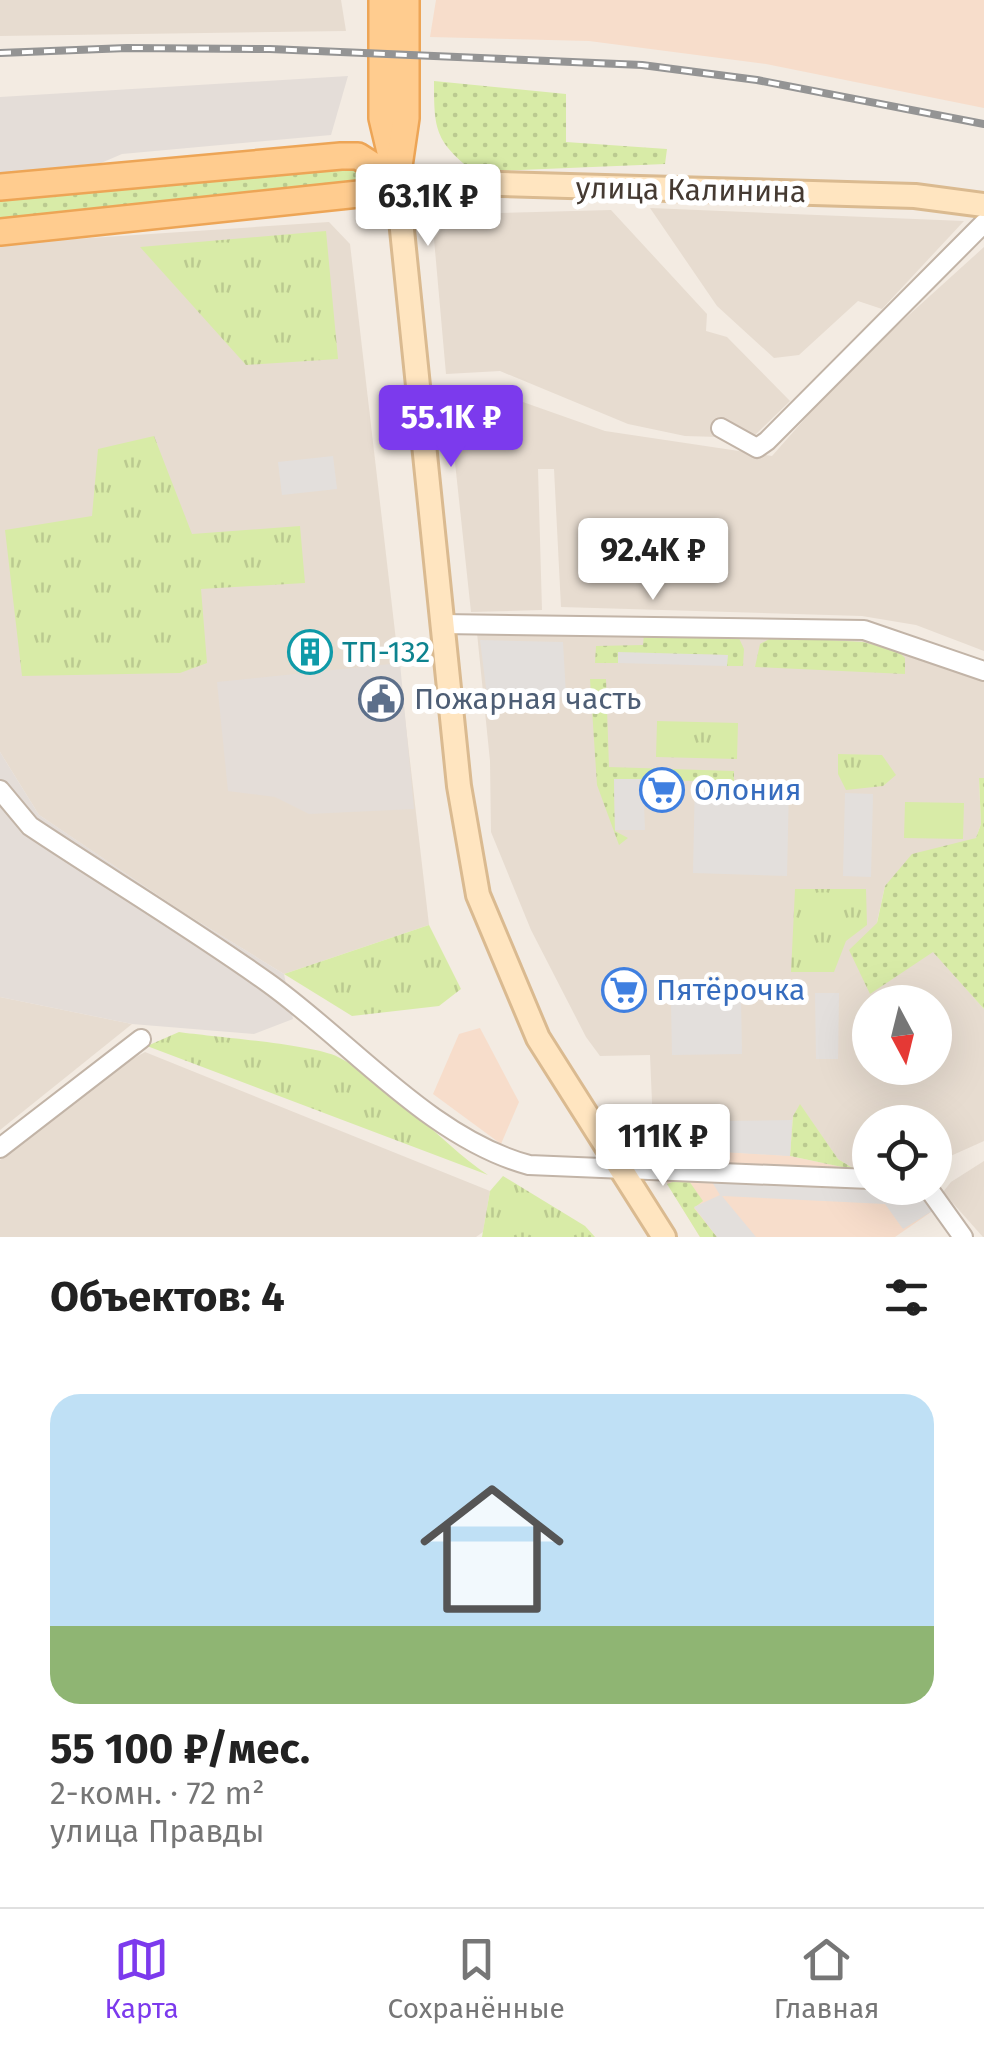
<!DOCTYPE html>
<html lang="ru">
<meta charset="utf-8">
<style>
:root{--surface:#fff;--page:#f2f2f2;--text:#222;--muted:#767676;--line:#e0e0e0;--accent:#7c3aed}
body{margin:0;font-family:"Fira Sans",sans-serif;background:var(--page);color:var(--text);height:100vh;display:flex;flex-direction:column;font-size:38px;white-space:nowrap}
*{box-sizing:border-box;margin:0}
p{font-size:32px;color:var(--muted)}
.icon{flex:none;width:55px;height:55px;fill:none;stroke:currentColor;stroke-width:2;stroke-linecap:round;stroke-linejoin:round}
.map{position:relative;height:1237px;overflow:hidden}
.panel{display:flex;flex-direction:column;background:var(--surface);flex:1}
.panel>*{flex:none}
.needle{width:65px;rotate:173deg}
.controls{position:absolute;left:852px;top:985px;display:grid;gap:20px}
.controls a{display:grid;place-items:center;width:100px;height:100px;border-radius:50%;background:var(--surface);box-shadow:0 10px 40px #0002;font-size:50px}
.price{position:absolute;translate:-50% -85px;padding:0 22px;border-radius:10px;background:#fff;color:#222;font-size:32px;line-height:65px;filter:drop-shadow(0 2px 5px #0008)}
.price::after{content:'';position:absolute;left:50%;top:60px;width:30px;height:22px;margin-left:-15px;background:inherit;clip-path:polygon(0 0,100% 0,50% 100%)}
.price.active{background:var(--accent);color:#fff}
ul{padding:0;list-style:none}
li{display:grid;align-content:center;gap:20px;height:530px;padding:0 50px}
li span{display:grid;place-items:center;height:310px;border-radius:30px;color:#555}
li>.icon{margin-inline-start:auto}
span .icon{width:180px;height:180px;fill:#fffc;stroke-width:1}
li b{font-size:42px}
h2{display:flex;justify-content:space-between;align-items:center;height:120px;padding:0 50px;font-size:42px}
.tab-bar{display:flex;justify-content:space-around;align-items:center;height:140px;border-top:2px solid var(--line);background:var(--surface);font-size:28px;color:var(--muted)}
.tab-bar a{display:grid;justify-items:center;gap:5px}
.tab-bar .active{color:var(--accent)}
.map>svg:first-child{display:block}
.residential{fill:#e7dcd0;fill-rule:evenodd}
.commercial{fill:#f7ddcb}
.industrial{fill:#e4ddd8}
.grass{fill:url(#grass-dots)}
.park{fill:url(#park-tufts)}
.garden{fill:#d8eba7}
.parking{fill:#e3dfdc}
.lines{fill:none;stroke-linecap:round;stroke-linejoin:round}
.minor-casing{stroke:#c2b4a7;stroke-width:22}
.secondary-casing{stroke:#daba90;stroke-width:28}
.primary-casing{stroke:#eda556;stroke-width:30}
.minor{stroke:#fff;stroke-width:18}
.secondary{stroke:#ffe5c0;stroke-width:22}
.primary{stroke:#ffcc8f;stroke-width:25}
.rail-casing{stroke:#949494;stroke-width:8}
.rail{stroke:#fff;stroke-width:4;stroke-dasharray:11;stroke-linecap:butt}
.labels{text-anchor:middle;stroke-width:10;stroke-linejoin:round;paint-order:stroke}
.street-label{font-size:30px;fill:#453a32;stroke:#fff}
.culture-label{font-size:30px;fill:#0d838f;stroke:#fff;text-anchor:start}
.service-label{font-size:30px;fill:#4e5e75;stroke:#fff;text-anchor:start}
.shop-label{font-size:30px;fill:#366cbe;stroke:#fff;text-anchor:start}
</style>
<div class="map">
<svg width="984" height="1237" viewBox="0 0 984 1237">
<defs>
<pattern id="grass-dots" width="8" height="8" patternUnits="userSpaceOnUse" patternTransform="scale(2.5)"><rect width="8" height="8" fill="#d8eba7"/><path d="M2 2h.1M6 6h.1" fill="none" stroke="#bbca90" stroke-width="1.8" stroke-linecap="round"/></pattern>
<pattern id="park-tufts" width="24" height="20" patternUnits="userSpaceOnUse" patternTransform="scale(2.5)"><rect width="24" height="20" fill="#d8eba7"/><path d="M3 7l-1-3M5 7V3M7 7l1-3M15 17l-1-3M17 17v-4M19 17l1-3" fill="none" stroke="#bbca90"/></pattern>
</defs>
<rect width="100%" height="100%" fill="#f3ebe2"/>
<g class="residential">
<path d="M0,0H341L346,31L0,36Z"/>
<path d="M650,208L964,221L882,309L858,301L799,355L774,358L717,306Z"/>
<path d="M611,210L707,314L706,331L727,337L790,401L752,438L685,436L628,424L500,371L446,374L434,239L446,223L466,214Z"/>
<path d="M329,222L350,244L429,925L284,974L181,911L39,815L0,752V244Z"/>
<path d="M984,247V651L916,625L862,616L561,607L554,469H538L542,610L471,612L448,397L503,395L605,431L772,456L847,371Z"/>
<path d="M477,633L863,640L932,655L984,680V778L979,779L981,824L976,838L885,886L877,922L933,951L984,1009V1141L935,1163V1122H870V1171L856,1170L838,1159L800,1105L793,1116L790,1156L676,1149L663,1140L653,1126L650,1055L600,1056L586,1037L531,930L491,832L490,761ZM870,1002H935V1068H870Z"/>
<path d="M0,997L132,1024L0,1130Z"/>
<path d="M145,1052L490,1191L483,1232L476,1237H0V1160L106,1074Z"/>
<path d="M984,1161V1237H983L943,1192L951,1182Z"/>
</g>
<g class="commercial">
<path d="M436,0H984V108L766,64L589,41L430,37Z"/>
<path d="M480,1028L519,1102L501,1144L433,1094L459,1034Z"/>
<path d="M676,1149L790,1156L856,1170L870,1188H913L934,1210L895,1237H700L647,1150Z"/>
</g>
<g class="industrial">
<path d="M348,76L331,135L122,154L101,163L0,173V97Z"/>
<path d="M400,663L414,809L309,814L275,797L228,791L217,682Z"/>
<path d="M0,752L39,815L181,911L284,974L293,1019L254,1034L132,1024L0,997Z"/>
</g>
<g class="grass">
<path d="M434,81L566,94V142L667,149L665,164L474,172C435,141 434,130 434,81Z"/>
<path d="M358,166L370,174L358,186L0,221V199Z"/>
<path d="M644,634L738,636L744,649L743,666H727V655L618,653V663H595L596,646L643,645Z"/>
<path d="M773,637L863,642L898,651L905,658V674L755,667L760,644Z"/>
<path d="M590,679H606L609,767L734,771V782L614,779L615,831L628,838L619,845L597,785Z"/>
<path d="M979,778H984V1009L933,952L870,994L849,950L877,923L885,886L912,854L976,838L981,824Z"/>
<path d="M800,1104L838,1159L856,1170L790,1156L793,1116Z"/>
<path d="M678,1180L689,1181L703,1201L694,1208L717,1237H700L667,1184Z"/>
</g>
<g class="park">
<path d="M326,231L338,359L246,365L140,247Z"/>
<path d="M154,436L192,534L300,526L305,583L201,589L207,663L180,673L22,676L5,530L92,516L98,449Z"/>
<path d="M657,721L738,723L737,759L656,757Z"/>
<path d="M838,754L882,755L896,775L883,786L846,790L838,774Z"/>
<path d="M795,889H866L867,925L846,941L834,972H791Z"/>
<path d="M429,925L461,989L439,1006L352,1016L284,974Z"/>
<path d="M179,1032C213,1037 312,1044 338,1057C394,1084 436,1140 488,1175L147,1046Z"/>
<path d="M503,1176L585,1226L595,1237H482L490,1191Z"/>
</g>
<path class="garden" d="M905,802L964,803L963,839L904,838Z"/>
<g class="parking">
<path d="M333,456L337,489L282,495L278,462Z"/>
<path d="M480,640L563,642L566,695L546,704L488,703Z"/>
<path d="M618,652L728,655L727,666L618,663Z"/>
<path d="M614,779H643L645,830H615Z"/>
<path d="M695,780L789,783L787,876L693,873Z"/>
<path d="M845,793L873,794L871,877L843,876Z"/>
<path d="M815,993H839L838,1059H816Z"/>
<path d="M741,999L742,1054L672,1055L671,1000Z"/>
<path d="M792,1120L790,1156L676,1149L663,1140L653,1122Z"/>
<path d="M709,1177L914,1189L934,1210L903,1229L885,1204L722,1196L756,1237H717L694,1207L720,1195Z"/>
</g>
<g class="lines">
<g class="minor-casing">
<g id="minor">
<path d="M721,428L757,448L767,441L984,223"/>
<path d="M442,624L864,630L984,671"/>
<path d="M0,790L30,826C108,878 190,927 267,982C350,1041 431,1139 529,1165L870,1179"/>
<path d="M0,1148L141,1039"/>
<path d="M928,1188L963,1237"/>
</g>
</g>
<g class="secondary-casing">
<path id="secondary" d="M664,1237L538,1038L478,895L459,786L397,181L915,196L984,205"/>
</g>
<g class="primary-casing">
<g id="primary">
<path d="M382,0V118L397,181"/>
<path d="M399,166L406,118V0"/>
<path d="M0,187L341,156H358L397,181"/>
<path d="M0,232L368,193L397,181"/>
</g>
</g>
<use href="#minor" class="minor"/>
<use href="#secondary" class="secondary"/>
<use href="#primary" class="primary"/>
<g class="rail-casing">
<path id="rail" d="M0,53L127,48L270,49L642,65L757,80L984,124"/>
</g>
<use href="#rail" class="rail"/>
</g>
<defs>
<g id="building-ring" transform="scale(2.25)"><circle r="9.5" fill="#fff" stroke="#0f9aa8" stroke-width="1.5"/><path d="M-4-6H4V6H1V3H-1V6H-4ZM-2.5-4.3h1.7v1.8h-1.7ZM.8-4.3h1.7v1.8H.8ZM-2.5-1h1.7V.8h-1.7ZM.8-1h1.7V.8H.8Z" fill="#0f9aa8"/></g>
<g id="civic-ring" transform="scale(2.25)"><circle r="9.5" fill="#fff" stroke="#5c6f8a" stroke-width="1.5"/><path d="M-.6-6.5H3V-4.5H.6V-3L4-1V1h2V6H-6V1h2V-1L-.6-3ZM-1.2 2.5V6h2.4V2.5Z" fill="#5c6f8a"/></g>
<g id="supermarket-ring" transform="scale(2.25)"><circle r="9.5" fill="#fff" stroke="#3f7fe0" stroke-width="1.5"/><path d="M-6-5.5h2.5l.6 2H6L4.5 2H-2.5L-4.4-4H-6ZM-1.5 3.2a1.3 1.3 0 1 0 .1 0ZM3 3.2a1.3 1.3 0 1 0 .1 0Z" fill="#3f7fe0"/></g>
</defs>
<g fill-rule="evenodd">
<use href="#building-ring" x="310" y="652"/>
<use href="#civic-ring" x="381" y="699"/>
<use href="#supermarket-ring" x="662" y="790"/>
<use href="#supermarket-ring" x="624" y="990"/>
</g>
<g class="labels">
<g class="street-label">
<text transform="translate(691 190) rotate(1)" y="10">улица Калинина</text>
</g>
<g class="culture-label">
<text x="342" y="662">ТП-132</text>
</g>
<g class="service-label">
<text x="414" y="709">Пожарная часть</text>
</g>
<g class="shop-label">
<text x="694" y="800">Олония</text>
<text x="656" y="1000">Пятёрочка</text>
</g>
</g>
</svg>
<div class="controls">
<a><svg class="needle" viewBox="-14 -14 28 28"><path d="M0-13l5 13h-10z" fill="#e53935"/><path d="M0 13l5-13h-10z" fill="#767676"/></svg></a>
<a><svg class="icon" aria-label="locate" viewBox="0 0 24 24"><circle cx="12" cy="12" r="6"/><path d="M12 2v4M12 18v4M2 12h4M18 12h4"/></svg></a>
</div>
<b class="price" style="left:428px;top:249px">63.1K ₽</b>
<b class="price active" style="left:451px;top:470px">55.1K ₽</b>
<b class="price" style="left:653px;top:603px">92.4K ₽</b>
<b class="price" style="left:663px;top:1189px">111K ₽</b>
</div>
<section class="panel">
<h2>Объектов: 4<svg class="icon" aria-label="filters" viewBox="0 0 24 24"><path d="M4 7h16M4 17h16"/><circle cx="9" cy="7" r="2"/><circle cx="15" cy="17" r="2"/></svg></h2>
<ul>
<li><span style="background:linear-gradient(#bfe0f5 75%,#8fb573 0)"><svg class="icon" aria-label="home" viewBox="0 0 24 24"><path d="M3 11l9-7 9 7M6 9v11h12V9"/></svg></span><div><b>55 100 ₽/мес.</b><p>2-комн. · 72 m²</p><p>улица Правды</p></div></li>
</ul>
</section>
<nav class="tab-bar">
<a class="active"><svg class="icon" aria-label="map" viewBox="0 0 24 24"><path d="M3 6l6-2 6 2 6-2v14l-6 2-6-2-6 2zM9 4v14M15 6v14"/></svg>Карта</a>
<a><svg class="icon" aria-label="saved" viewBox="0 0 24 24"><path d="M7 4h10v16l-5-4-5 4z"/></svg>Сохранённые</a>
<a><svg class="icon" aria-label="home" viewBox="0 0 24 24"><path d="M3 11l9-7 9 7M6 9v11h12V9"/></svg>Главная</a>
</nav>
